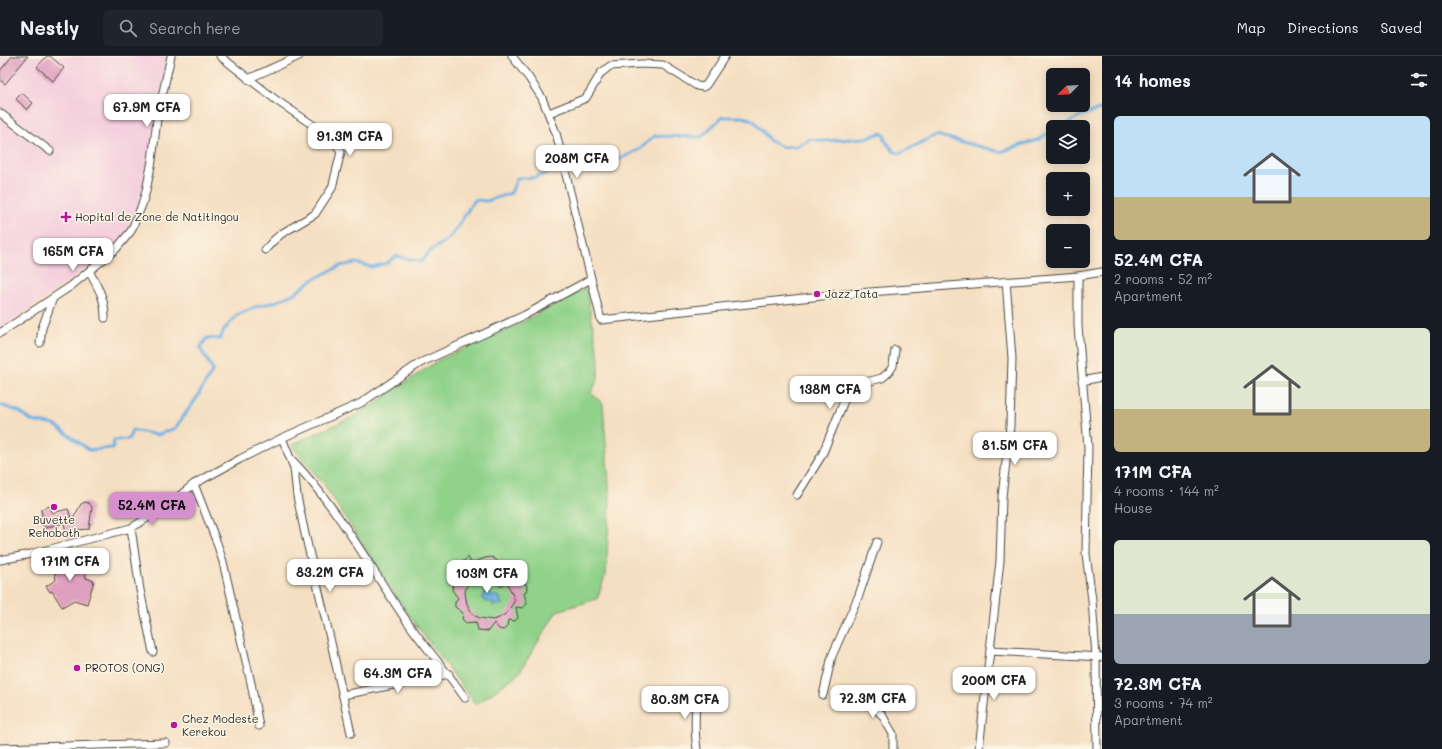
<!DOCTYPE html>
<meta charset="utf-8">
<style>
:root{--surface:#171b24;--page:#20242c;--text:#f1f3f6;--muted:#9ea1a6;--line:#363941;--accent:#d690ce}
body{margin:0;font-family:Mali,sans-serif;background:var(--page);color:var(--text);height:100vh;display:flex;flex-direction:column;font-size:15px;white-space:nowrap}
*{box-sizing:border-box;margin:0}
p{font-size:13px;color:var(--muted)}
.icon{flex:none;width:22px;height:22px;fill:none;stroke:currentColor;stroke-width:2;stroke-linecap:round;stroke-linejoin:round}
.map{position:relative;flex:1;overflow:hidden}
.drawer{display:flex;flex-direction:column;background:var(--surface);width:340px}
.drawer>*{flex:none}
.needle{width:26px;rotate:246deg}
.buttons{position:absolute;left:1046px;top:12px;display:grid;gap:8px}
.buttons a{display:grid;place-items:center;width:44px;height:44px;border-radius:6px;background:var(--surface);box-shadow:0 2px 10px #0003;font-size:20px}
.price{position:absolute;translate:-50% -34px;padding:0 9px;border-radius:8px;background:#fff;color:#222;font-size:13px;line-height:26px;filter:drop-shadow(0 1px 2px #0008)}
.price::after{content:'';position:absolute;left:50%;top:24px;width:12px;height:9px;margin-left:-6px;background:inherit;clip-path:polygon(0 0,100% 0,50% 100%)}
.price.current{background:var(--accent);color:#111}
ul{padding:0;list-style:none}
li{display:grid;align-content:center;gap:8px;height:212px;padding:0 12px}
li span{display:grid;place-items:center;height:124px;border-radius:6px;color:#555}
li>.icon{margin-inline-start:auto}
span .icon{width:72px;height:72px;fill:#fffc;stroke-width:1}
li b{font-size:17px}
h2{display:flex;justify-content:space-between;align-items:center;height:48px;padding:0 12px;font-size:17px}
header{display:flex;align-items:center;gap:24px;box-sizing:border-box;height:56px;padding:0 20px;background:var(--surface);border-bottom:1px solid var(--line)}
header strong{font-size:19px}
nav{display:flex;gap:22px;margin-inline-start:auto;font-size:14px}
.search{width:280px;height:36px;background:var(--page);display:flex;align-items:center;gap:10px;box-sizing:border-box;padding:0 14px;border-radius:6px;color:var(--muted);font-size:15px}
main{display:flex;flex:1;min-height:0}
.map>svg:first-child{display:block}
.built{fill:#f4cfde}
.green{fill:#90d28a;stroke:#5e7e5a}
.water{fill:#70b1e4;stroke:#4e6e88}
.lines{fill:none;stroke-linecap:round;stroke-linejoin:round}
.stream{stroke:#70b1e4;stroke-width:3}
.building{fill:#dfa0bf;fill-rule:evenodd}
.minor-casing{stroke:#494642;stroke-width:9}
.minor{stroke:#fff;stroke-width:7}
.poi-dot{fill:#b5179e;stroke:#fcf5e5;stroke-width:1.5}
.labels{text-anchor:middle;stroke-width:3;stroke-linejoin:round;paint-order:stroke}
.poi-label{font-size:11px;fill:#2b2b2b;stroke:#fcf5e5;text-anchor:start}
</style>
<header>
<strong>Nestly</strong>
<div class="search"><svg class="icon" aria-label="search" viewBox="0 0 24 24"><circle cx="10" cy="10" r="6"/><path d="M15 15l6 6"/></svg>Search here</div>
<nav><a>Map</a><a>Directions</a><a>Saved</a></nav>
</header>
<main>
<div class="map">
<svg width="1102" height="693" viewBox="0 0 1102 693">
<rect width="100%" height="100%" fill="#fcf5e5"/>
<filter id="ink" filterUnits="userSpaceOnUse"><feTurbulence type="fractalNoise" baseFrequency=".025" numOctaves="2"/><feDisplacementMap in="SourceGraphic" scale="8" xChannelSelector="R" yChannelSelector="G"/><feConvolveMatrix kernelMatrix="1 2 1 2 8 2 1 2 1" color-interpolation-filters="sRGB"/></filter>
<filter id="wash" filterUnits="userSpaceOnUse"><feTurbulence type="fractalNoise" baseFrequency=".012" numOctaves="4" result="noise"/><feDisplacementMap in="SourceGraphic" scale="16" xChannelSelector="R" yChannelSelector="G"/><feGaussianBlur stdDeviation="0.9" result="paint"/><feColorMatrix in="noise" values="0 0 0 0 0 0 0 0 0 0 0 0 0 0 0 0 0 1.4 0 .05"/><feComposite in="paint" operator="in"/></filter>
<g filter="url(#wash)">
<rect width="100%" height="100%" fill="#f5dfc2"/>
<path class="built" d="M0,0H167L145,133L121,189L0,273Z"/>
<path class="green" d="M586,232L599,303L598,323L591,337L603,348L610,442L606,517L597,543L557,555L519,617L476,649L405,554L323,427L291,389L357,359L439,304L509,273Z"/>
<path class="water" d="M485,536L494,540H499L502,548L493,550V546L489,547L482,543Z"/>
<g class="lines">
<g class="stream">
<path d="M1061,71L1082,59L1102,53"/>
<path d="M0,349L18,355L32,365L55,369L89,394L113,392L114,384L129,383L132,374L157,379L175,372L196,343L213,314L200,292L207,282L220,283L224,274L237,259L258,250L275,246L295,237L312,224L340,210L356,207L372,211L387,207L396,200L421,206C423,203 426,199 429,196C435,191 443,188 449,182C460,171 465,156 475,144L487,145L511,137L517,122H532L555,115L568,110L580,107L592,106L606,108L618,104L640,93L654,80L701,81L722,61H744L754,65L770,85L783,91L797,90L810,83L824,85L865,82L881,77L885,79L884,83L894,96L901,97L936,79L1000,96L1040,83L1053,74"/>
</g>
</g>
<g id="blocks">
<g class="building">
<path d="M12,0H28L5,28L0,24V15Z"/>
<path d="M47,0H50L64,12L53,25L37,11Z"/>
<path d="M22,37L33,47L27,54L16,43Z"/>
<path d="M85,446L89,447L92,451L89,473L75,474L76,479L67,481L64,467L44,472L41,453L50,450L52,457L68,453L72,465L81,448Z"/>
<path d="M55,501L56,508L78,504L79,506H83L86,522L94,525L87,548L74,544L62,551L52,535L50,536L46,530L56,524L54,512L50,513L48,502Z"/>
<path d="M468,501L471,507L485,502L492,501L504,510L500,517L516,527L517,524L526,528L527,531L526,536L524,537L527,548L523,552L516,551L518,562L515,565L508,564L507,571L503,574L499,573L494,567L488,575L478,574L476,566H474L475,568L474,566L466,567L462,563L463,557L455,551V546L458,542L452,534L455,519L451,517ZM480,521H490L501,531L506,525L515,544L507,557L499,562L493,564L480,562L473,559L467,548L465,537L466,531L471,526Z"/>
</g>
</g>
</g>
<g filter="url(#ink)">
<use href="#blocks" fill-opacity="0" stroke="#494642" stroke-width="1"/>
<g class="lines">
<g class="minor-casing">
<g id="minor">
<path d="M220,0L276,44L326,78L337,89L341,96L332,132L315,158L281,178L273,185L265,194"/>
<path d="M512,0L529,22L542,42L556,77L601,264L831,239L1078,220L1102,216"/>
<path d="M248,23L299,0"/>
<path d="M0,57L50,95"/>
<path d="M549,57L586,42L601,17L610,10L641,8L663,9L697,30L703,31L706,29L725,0"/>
<path d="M89,215C98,232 105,241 105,262"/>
<path d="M1078,220V270L1088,391L1086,498L1092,544L1096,601L1097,693"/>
<path d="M0,277L71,230L116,193L131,175L142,149L146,135L152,105L157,63L171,0"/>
<path d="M40,287L42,272L53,242"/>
<path d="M1082,325L1102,321"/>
<path d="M282,382L294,412L297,440L305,478L330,582L351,677"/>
<path d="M291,403C336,449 368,508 404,561C423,589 446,614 465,642"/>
<path d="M194,428L217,487L223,506L251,627L259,670"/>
<path d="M797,439L822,399L844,345L851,335L858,328L882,322L889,316L893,310L895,294"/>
<path d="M131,472L140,534L153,596"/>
<path d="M0,504L31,498L131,472L167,450L194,428L240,403L282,382L361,347L420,307L525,259L591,223"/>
<path d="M990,595L1102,601"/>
<path d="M697,634C695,654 694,674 697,693"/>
<path d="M343,639L449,618"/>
<path d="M823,639L832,600L859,539L877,486"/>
<path d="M845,642L864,647L875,652L882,659L893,678V693"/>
<path d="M0,692L166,687"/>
<path d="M979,693L1000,505L1002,441L1010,370L1012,302L1006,225"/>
</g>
</g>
<use href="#minor" class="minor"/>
</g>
</g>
<g class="poi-dot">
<path d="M64 155h4v4h4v4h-4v4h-4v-4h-4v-4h4z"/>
<circle cx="817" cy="238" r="4"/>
<circle cx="54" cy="451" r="4"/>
<circle cx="77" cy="612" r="4"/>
<circle cx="174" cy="669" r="4"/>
</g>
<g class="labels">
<g class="poi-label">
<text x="75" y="165">Hopital de Zone de Natitingou</text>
<text x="825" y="242">Jazz Tata</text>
<text x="54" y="468" text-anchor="middle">Buvette<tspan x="54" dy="13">Rehoboth</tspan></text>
<text x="85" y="616">PROTOS (ONG)</text>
<text x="182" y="667">Chez Modeste<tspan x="182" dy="13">Kerekou</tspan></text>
</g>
</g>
</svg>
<div class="buttons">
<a><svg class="needle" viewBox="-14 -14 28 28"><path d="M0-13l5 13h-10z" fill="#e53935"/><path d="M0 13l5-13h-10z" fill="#9ea1a6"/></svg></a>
<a><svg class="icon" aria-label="layers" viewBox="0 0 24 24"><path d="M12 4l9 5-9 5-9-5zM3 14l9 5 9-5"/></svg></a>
<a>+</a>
<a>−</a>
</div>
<b class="price" style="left:147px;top:72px">67.9M CFA</b>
<b class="price" style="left:350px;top:101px">91.3M CFA</b>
<b class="price" style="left:577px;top:123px">208M CFA</b>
<b class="price" style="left:73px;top:216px">165M CFA</b>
<b class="price" style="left:830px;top:354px">138M CFA</b>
<b class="price" style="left:1015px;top:410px">81.5M CFA</b>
<b class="price current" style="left:152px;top:470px">52.4M CFA</b>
<b class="price" style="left:70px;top:526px">171M CFA</b>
<b class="price" style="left:330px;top:537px">83.2M CFA</b>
<b class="price" style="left:487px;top:538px">103M CFA</b>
<b class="price" style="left:398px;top:638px">64.3M CFA</b>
<b class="price" style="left:994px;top:645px">200M CFA</b>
<b class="price" style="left:873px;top:663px">72.3M CFA</b>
<b class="price" style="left:685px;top:664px">80.3M CFA</b>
</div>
<section class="drawer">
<h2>14 homes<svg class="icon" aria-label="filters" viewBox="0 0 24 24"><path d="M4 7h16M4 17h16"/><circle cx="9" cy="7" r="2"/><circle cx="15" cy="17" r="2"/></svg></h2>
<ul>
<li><span style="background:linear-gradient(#bfe0f5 65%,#c2b280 0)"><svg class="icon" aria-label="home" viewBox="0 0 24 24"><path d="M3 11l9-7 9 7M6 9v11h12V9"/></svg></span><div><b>52.4M CFA</b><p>2 rooms · 52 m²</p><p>Apartment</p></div></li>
<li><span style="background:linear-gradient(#dfe7d0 65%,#c2b280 0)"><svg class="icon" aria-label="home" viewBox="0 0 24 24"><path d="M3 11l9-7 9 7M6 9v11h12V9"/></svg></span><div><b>171M CFA</b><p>4 rooms · 144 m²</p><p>House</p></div></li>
<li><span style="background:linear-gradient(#dfe7d0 60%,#9aa5b1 0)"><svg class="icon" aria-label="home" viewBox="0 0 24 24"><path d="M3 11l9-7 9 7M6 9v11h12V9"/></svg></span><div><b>72.3M CFA</b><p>3 rooms · 74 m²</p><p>Apartment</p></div></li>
</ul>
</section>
</main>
